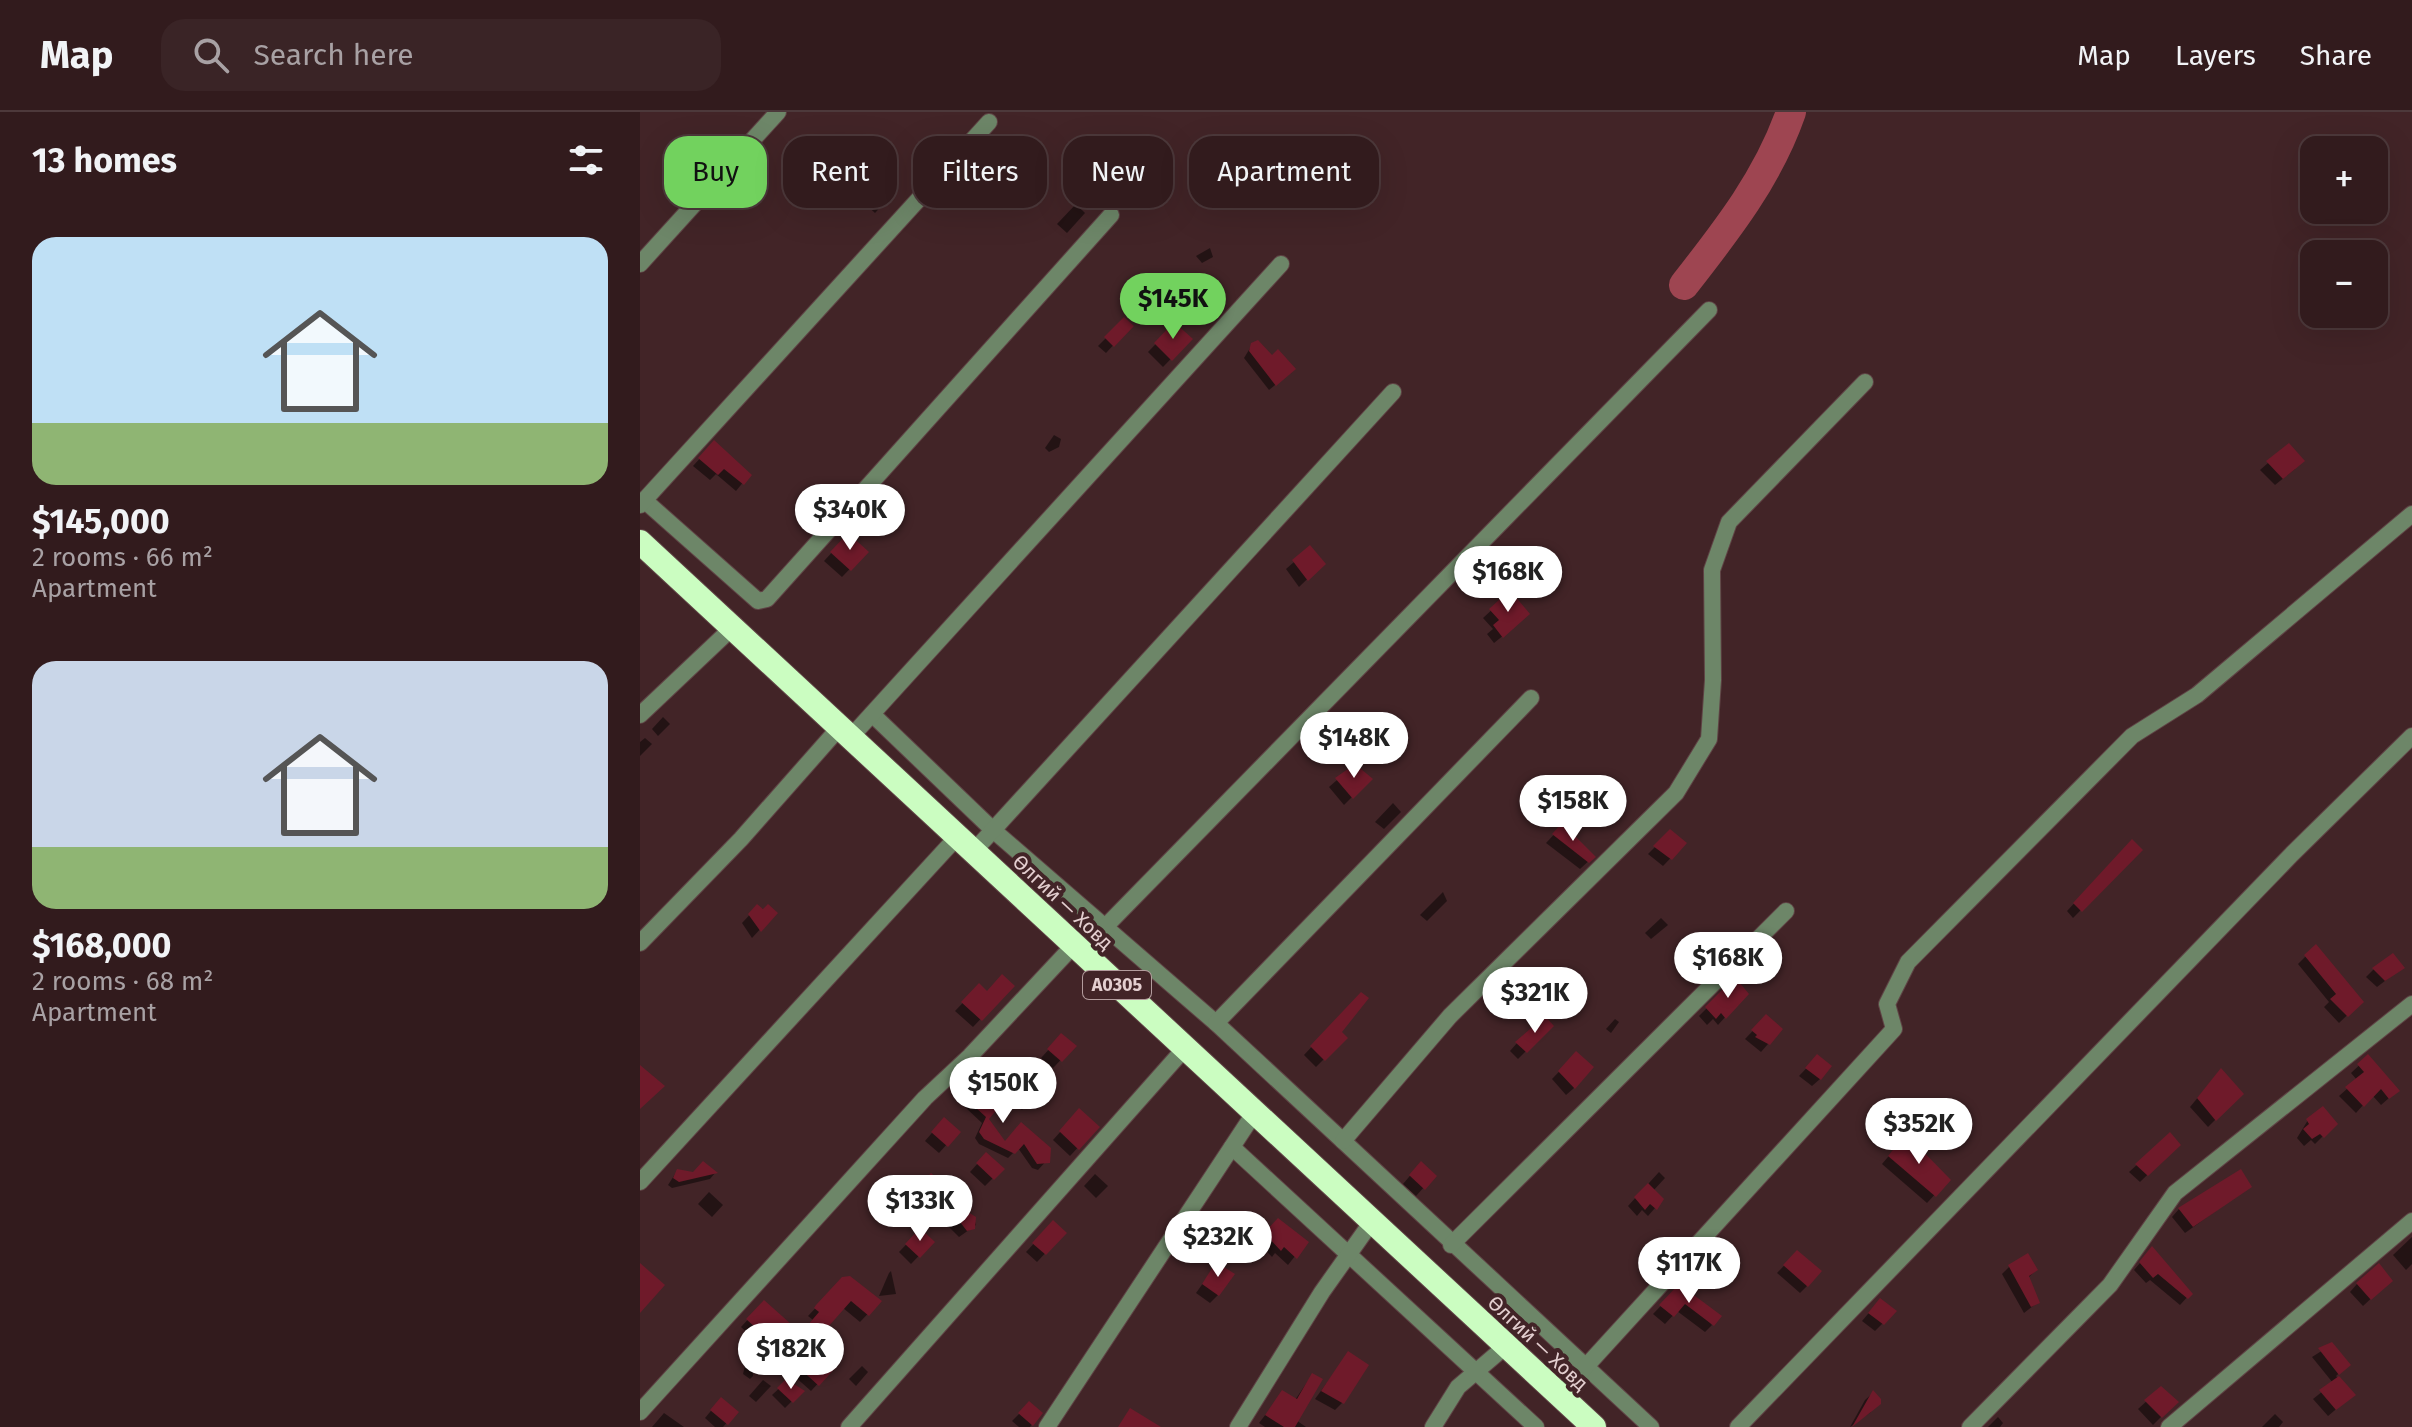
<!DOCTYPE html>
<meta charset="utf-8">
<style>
:root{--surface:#321b1d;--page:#3a2426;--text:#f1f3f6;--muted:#a8a1a4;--line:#4d393b;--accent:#72d25e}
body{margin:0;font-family:"Fira Sans",sans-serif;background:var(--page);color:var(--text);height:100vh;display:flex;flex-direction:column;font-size:30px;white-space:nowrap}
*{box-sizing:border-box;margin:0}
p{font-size:26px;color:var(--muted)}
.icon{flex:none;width:44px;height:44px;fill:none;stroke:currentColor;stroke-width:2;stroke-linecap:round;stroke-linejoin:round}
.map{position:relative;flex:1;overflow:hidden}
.side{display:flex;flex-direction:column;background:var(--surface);width:640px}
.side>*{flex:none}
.hud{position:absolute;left:24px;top:24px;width:760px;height:72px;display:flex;gap:16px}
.buttons{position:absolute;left:1660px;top:24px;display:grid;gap:16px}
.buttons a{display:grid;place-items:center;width:88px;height:88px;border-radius:16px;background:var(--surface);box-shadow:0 8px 32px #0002,0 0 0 2px var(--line);font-size:40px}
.price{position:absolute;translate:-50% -68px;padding:0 18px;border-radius:28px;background:#fff;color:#222;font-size:26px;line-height:52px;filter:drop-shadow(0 2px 4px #0008)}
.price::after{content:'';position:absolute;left:50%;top:48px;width:24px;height:18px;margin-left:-12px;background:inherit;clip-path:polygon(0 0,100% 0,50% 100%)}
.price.current{background:var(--accent);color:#111}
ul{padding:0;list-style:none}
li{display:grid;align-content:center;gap:16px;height:424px;padding:0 32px}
li span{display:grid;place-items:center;height:248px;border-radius:24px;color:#555}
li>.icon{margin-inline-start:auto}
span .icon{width:144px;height:144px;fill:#fffc;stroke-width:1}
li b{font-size:34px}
h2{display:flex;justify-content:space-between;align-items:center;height:96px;padding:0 32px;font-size:34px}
.pill{padding:0 28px;border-radius:24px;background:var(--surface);box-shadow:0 8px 32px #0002,0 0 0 2px var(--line);font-size:28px;line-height:72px}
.pill.current{background:var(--accent);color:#111}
header{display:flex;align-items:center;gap:48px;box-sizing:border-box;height:112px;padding:0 40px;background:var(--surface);border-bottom:2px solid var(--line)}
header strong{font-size:38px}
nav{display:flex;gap:44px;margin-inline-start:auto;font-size:28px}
.search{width:560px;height:72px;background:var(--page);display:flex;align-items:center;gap:20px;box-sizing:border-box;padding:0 28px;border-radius:24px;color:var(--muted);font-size:30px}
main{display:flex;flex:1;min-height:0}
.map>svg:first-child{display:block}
.shadow{fill:#0007}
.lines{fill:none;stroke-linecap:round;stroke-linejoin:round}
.river{stroke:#9e4551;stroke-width:30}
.building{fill:#6f1a2a}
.street-casing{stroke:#5f4345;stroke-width:18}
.highway-casing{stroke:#5f4345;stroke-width:26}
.street{stroke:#6d8668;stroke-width:16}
.highway{stroke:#cbfdc1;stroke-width:24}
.labels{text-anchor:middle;stroke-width:8;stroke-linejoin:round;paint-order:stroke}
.shield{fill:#422427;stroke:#b39c9d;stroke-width:2}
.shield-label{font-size:18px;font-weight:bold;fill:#e4cfd0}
.street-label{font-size:20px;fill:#e4cfd0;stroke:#422427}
</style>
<header>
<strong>Map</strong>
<div class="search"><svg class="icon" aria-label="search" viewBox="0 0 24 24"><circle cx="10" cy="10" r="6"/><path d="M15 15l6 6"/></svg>Search here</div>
<nav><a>Map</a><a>Layers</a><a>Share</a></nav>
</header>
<main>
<section class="side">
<h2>13 homes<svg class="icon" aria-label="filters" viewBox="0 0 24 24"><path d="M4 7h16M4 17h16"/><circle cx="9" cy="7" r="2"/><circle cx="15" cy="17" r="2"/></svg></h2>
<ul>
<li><span style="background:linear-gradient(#bfe0f5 75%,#8fb573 0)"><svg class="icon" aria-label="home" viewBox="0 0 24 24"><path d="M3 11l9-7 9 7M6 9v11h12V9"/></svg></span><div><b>$145,000</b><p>2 rooms · 66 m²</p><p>Apartment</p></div></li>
<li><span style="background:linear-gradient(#c9d6e8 75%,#8fb573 0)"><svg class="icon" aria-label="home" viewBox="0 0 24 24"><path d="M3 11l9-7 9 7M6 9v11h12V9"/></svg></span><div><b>$168,000</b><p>2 rooms · 68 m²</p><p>Apartment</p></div></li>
</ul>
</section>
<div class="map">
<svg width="1772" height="1315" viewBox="0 0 1772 1315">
<rect width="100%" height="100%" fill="#422427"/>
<g class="shadow">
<path d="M241,72L252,83L235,101L223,90Z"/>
<path d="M436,92L445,101L427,121L417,112Z"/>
<path d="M570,136L573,145L562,151L556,144Z"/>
<path d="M484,208L491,214L466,241L458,234Z"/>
<path d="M534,213L550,227L523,255L508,240Z"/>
<path d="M612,233L647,263L629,278L604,246Z"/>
<path d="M414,323L421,327L419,335L409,340L405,336Z"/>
<path d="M74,331L109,363L96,379L76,362L70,368L53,354Z"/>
<path d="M1628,351L1655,357L1635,373L1620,358Z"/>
<path d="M208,423L226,440L202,465L184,449Z"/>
<path d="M670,436L683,452L659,475L646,457Z"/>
<path d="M870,481L880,510L854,531L847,522L853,517L843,506Z"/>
<path d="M23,605L30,612L18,624L12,617Z"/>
<path d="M5,626L12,632L0,644V630Z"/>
<path d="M730,667L704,693L689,675L697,668Z"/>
<path d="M753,691L761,700L744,717L735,710Z"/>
<path d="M922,714L953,745L940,757L906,731Z"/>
<path d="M1030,720L1044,732L1023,754L1008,742Z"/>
<path d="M1492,729L1500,738L1433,806L1427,799Z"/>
<path d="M803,780L807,789L787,809L780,803Z"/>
<path d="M117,795L135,801L112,826L102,811Z"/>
<path d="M1021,806L1028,813L1011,827L1005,821Z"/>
<path d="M1675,835L1721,890L1699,911L1684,895L1689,890L1658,852Z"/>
<path d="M1762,856L1737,875L1726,865L1734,857Z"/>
<path d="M1095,868L1106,882L1078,913L1073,907L1067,913L1059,904Z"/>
<path d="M339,874L347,881L372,874L333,915L315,899Z"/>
<path d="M721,882L699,920L705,926L676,955L664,943Z"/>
<path d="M1126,905L1128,932L1121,940L1105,927Z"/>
<path d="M975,907L979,910L971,921L966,917Z"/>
<path d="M911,914L878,947L870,939L877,931Z"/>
<path d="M421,924L434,934L413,956L401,946Z"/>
<path d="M936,942L934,976L926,983L912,967Z"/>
<path d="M1177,945L1180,967L1172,974L1159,964Z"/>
<path d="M1728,945L1749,986L1741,993L1732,983L1716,1001L1699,984L1717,968L1711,961Z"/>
<path d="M389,962L402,975L382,998L368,985Z"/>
<path d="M327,964L357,995L347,1006L364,1031L381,1013L409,1046L398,1058L392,1056L378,1036L368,1046L339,1032L335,1026L342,1011L311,982Z"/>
<path d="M1574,966L1601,982L1568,1015L1550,995Z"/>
<path d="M439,999L457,1015L430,1044L413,1028Z"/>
<path d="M1668,1008L1695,1012L1675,1032L1671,1028L1664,1034L1657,1026Z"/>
<path d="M297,1015L318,1020L299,1041L285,1029Z"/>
<path d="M1530,1023L1538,1033L1500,1070L1489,1060Z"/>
<path d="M1259,1032L1308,1068L1287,1091L1242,1052Z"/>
<path d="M339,1050L362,1057L345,1074L330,1060Z"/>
<path d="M37,1059L53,1062L75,1061L70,1067L32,1076L28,1073Z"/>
<path d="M774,1059L794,1064L776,1084L763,1072Z"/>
<path d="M1019,1060L1025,1066L1013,1079L1015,1096L1008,1104L1002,1098L997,1104L988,1094Z"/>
<path d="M455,1062L468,1074L456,1086L444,1074Z"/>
<path d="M284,1070L334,1106L336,1113L319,1125L288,1094L281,1101L267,1089Z"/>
<path d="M1609,1075L1545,1121L1532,1105L1539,1097Z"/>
<path d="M69,1080L83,1093L72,1105L58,1092Z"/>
<path d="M638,1108L666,1130L648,1153L635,1141L632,1145L618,1130Z"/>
<path d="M413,1111L424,1121L397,1150L386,1140Z"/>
<path d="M280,1118L292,1130L271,1152L259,1140Z"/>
<path d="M1772,1125V1152L1766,1158L1753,1143Z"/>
<path d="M1157,1140L1167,1174L1160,1181L1137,1161Z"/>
<path d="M1069,1144L1092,1150L1068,1176L1054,1162Z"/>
<path d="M1506,1144L1550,1182L1540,1193L1510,1168L1506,1171L1494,1158Z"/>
<path d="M576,1153L578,1183L570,1191L556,1181Z"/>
<path d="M1370,1154L1396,1158L1388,1166L1397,1191L1384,1201L1362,1162Z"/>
<path d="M251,1159L256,1182L239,1184L249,1161Z"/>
<path d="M203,1167L239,1190L220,1210L203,1196L170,1232L195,1253L171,1279L153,1263L167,1249L164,1246L155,1255L124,1229L120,1233L101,1215L124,1190L160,1223L173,1208L168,1204Z"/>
<path d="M1750,1169L1723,1194L1710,1180L1717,1172Z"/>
<path d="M1039,1175L1072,1213L1065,1220L1037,1199L1025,1212L1013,1202Z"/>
<path d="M1233,1196L1254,1200L1235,1219L1222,1209Z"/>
<path d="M1691,1233L1708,1253L1696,1264L1713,1283L1688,1304L1673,1287L1693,1271L1672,1245Z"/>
<path d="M708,1242L702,1291L695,1298L675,1287Z"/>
<path d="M112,1249L113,1264L110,1267L103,1262L105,1254Z"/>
<path d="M222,1254L228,1260L216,1274L209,1267Z"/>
<path d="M672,1263L656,1308L666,1315H625L619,1311L643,1280L655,1288Z"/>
<path d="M123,1268L131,1274L116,1290L109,1284Z"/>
<path d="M146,1270L162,1279L145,1296L132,1283Z"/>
<path d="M1521,1276L1536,1290L1513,1313L1498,1297Z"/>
<path d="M1233,1281L1231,1300L1210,1315L1225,1288Z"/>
<path d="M390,1291L400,1301L390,1315H379L372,1309Z"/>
<path d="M75,1294L96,1300L83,1315H75L65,1306Z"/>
<path d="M24,1301L44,1315H12Z"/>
<path d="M1635,1302L1643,1310L1639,1315H1622Z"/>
<path d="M1358,1305L1363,1311L1360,1315H1348Z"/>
</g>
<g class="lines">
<path class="river" d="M1044,173C1087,118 1128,66 1151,0"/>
</g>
<g class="building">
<path d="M241,69L255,83L244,95L229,82Z"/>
<path d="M484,205L494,214L474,235L464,225Z"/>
<path d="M534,210L553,227L532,249L514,231Z"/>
<path d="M618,228L632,243L638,237L656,257L636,274L609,239L611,231Z"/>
<path d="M74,328L112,363L104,373L84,357L78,363L58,346Z"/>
<path d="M1649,331L1665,349L1643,367L1626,349Z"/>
<path d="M208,421L229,440L211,459L190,440Z"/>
<path d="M670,433L686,452L668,469L652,448Z"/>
<path d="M870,478L890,502L863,526L853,513L859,508L849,497Z"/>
<path d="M715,652L733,667L713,687L695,666Z"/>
<path d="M922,711L956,745L949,751L912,722Z"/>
<path d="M1030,717L1047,731L1032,748L1013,734Z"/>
<path d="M1492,727L1503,738L1442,800L1433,791Z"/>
<path d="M117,792L123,797L128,792L138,801L121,820L108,802Z"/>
<path d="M1676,832L1724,890L1708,905L1690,887L1696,882L1664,843Z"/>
<path d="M1753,841L1765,856L1745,869L1732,856Z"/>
<path d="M362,862L375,874L342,909L321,890L339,871L347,879Z"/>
<path d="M1095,865L1109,882L1086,907L1081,901L1076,907L1065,895Z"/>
<path d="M721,880L729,886L702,920L708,926L685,949L670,934Z"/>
<path d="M1126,902L1143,917L1130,933L1115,925L1117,923L1111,918Z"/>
<path d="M905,904L914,914L887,941L875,930Z"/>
<path d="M421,921L437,934L422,950L407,937Z"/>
<path d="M936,939L954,955L935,977L918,959Z"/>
<path d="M1177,942L1192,954L1181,968L1165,956Z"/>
<path d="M1728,942L1760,979L1749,987L1741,977L1724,995L1705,975L1724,960L1717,952Z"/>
<path d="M0,953L25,974L0,997Z"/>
<path d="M1581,956L1604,982L1576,1009L1557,986Z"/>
<path d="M389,960L405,975L389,993L372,978Z"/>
<path d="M327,962L359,995L349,1007L365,1029L381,1010L411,1036L410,1051L397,1052L384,1032L375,1042L344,1027L339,1020L346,1005L314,976Z"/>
<path d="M1683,994L1698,1012L1684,1026L1680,1022L1672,1027L1663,1017L1669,1012L1666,1007Z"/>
<path d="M439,996L460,1015L439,1038L419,1019Z"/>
<path d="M304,1005L321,1020L308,1035L291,1020Z"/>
<path d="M1530,1020L1541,1033L1508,1064L1495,1052Z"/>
<path d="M1266,1022L1311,1068L1296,1085L1248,1044Z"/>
<path d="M346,1040L365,1057L354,1068L336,1051Z"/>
<path d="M63,1049L78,1061L39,1070L33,1066L37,1057L53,1060Z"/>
<path d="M781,1049L797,1064L785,1078L769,1063Z"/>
<path d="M1601,1057L1612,1075L1553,1115L1538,1096Z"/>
<path d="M291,1061L328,1092L323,1097L336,1105L335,1117L327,1119L316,1105L295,1088L289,1096L272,1082Z"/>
<path d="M1008,1071L1024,1087L1017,1098L1010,1092L1005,1098L994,1085Z"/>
<path d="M638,1106L669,1130L657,1147L644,1135L641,1139L624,1121Z"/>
<path d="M413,1108L427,1121L406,1143L392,1131Z"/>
<path d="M280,1116L295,1130L280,1146L265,1132Z"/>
<path d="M1077,1133L1095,1150L1077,1170L1060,1153Z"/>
<path d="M1512,1134L1553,1182L1548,1187L1518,1162L1513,1166L1499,1150Z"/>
<path d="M1157,1138L1182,1159L1168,1175L1143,1153Z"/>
<path d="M1388,1141L1398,1158L1389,1164L1400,1191L1391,1195L1368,1153Z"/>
<path d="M576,1150L595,1162L579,1184L562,1172Z"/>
<path d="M0,1151L25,1173L0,1201Z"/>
<path d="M1739,1151L1753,1169L1731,1188L1716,1171Z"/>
<path d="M210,1164L242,1189L229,1204L211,1189L173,1232L198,1253L179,1274L158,1255L164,1249L132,1223L128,1227L106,1207L124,1188L161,1221L179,1200L174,1196L176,1193L202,1165Z"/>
<path d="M1039,1172L1082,1204L1074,1214L1045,1192L1034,1205L1019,1193Z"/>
<path d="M1240,1186L1257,1199L1244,1213L1228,1201Z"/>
<path d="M1692,1230L1711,1253L1699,1263L1678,1236Z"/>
<path d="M708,1239L729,1253L704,1292L681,1279Z"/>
<path d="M672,1261L683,1267L655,1315H644L625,1303L642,1278L657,1287Z"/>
<path d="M1699,1264L1716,1283L1696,1298L1679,1278Z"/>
<path d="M146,1267L165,1279L153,1291L137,1276Z"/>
<path d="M1521,1274L1539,1290L1522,1306L1504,1288Z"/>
<path d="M1233,1278L1241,1287V1292L1212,1315Z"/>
<path d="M81,1285L99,1300L88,1313L70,1298Z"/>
<path d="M389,1289L403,1301L393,1314L378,1301Z"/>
<path d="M490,1296L521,1315H478Z"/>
</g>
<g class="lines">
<g class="street-casing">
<g id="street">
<path d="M0,152L138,0"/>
<path d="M4,388L118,489L127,487L471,103"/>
<path d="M0,393L349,10"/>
<path d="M232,602L353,718L576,911L1011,1315"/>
<path d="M0,603L92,516"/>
<path d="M210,626L641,152"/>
<path d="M333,740L753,280"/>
<path d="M465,815L1069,198"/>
<path d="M0,831L101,727L199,616"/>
<path d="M576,911L891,586"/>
<path d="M703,1029L810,904L1036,681L1069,627L1073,568L1072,458L1089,410L1225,270"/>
<path d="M592,1035L896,1315"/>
<path d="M0,1070L317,725"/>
<path d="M811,1133L1146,799"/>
<path d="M919,1284L1254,917L1247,892L1268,850L1492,624L1557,583L1772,402"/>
<path d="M0,1300L285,986L330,944L434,833"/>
<path d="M209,1315L545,936"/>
<path d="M407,1315L615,1000"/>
<path d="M598,1315L682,1180L733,1108"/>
<path d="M793,1315L818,1275L866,1234"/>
<path d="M1098,1315L1652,742L1772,624"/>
<path d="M1330,1315L1470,1173L1535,1081L1772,892"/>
<path d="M1529,1315L1772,1109"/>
</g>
</g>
<g class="highway-casing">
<path id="highway" d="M0,430L954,1315"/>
</g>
<use href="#street" class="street"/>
<use href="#highway" class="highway"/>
</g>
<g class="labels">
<rect class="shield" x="443" y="859" width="68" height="28" rx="6"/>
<g class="shield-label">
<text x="477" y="879">A0305</text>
</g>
<g class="street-label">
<text transform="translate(423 790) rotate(43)" y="7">Өлгий — Ховд</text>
<text transform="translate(898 1231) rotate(43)" y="7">Өлгий — Ховд</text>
</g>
</g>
</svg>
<div class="buttons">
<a>+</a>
<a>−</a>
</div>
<b class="price current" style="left:533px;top:229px">$145K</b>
<b class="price" style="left:210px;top:440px">$340K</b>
<b class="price" style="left:868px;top:502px">$168K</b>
<b class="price" style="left:714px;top:668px">$148K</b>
<b class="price" style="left:933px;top:731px">$158K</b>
<b class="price" style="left:1088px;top:888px">$168K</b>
<b class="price" style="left:895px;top:923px">$321K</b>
<b class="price" style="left:363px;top:1013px">$150K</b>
<b class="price" style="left:1279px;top:1054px">$352K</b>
<b class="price" style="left:280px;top:1131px">$133K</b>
<b class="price" style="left:578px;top:1167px">$232K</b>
<b class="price" style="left:1049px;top:1193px">$117K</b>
<b class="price" style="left:151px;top:1279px">$182K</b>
<div class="hud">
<a class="pill current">Buy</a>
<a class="pill">Rent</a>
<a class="pill">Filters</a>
<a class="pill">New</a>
<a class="pill">Apartment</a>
</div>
</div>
</main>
